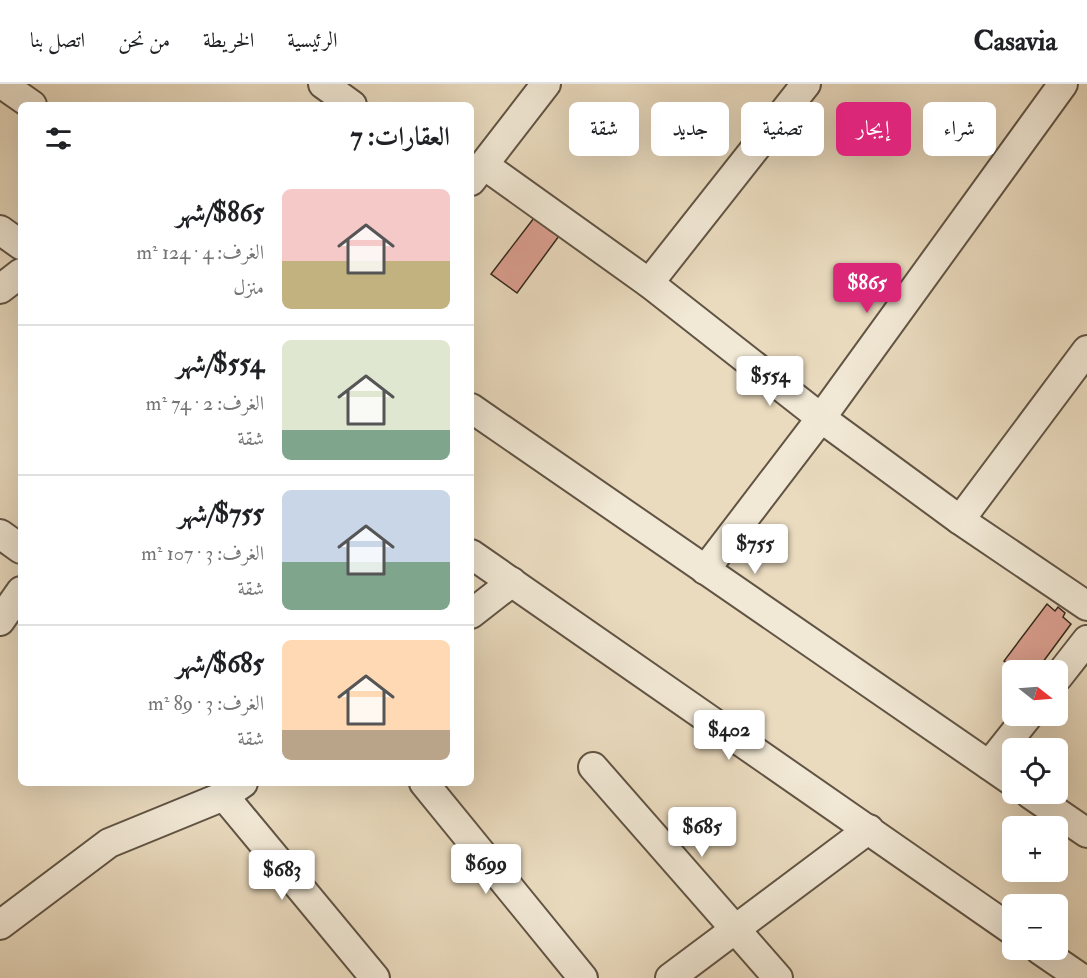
<!DOCTYPE html>
<html lang="ar">
<meta charset="utf-8">
<style>
:root{--surface:#fff;--page:#f2f2f2;--text:#202124;--muted:#757577;--line:#e0e0e0;--accent:#db2777}
body{margin:0;font-family:"IM FELL Double Pica",Amiri,serif;background:var(--page);color:var(--text);direction:rtl;height:100vh;display:flex;flex-direction:column;font-size:22px;white-space:nowrap}
*{box-sizing:border-box;margin:0}
p{font-size:20px;color:var(--muted)}
.icon{flex:none;width:33px;height:33px;fill:none;stroke:currentColor;stroke-width:2;stroke-linecap:round;stroke-linejoin:round}
.map{position:relative;flex:1;overflow:hidden;direction:ltr}
.side{position:absolute;left:18px;top:18px;width:456px;height:684px;display:flex;flex-direction:column;background:var(--surface);border-radius:9px;box-shadow:0 6px 24px #0002;direction:rtl}
.side>*{flex:none}
.guide{position:absolute;left:492px;top:18px;width:504px;height:54px;direction:rtl;display:flex;gap:12px}
.needle{width:39px;rotate:107deg}
.controls{position:absolute;left:1002px;top:576px;display:grid;gap:12px}
.controls a{display:grid;place-items:center;width:66px;height:66px;border-radius:9px;background:var(--surface);box-shadow:0 6px 24px #0002;font-size:30px}
.price{position:absolute;translate:-50% -51px;padding:0 14px;border-radius:6px;background:#fff;color:#222;font-size:20px;line-height:39px;filter:drop-shadow(0 2px 3px #0008)}
.price::after{content:'';position:absolute;left:50%;top:36px;width:18px;height:14px;margin-left:-9px;background:inherit;clip-path:polygon(0 0,100% 0,50% 100%)}
.price.selected{background:var(--accent);color:#fff}
ul{padding:0;list-style:none}
li{display:flex;align-items:center;gap:18px;height:150px;padding:0 24px}
li+li{border-top:2px solid var(--line)}
li span{display:grid;place-items:center;flex:none;width:168px;height:120px;border-radius:9px;color:#555}
li>.icon{margin-inline-start:auto}
span .icon{width:72px;height:72px;fill:#fffc;stroke-width:1}
li b{font-size:26px}
h2{display:flex;justify-content:space-between;align-items:center;height:72px;padding:0 24px;font-size:26px}
.chip{padding:0 21px;border-radius:9px;background:var(--surface);box-shadow:0 6px 24px #0002;font-size:21px;line-height:54px}
.chip.selected{background:var(--accent);color:#fff}
header{display:flex;align-items:center;gap:36px;box-sizing:border-box;height:84px;padding:0 30px;background:var(--surface);border-bottom:2px solid var(--line)}
header strong{font-size:28px}
nav{display:flex;gap:33px;margin-inline-start:auto;font-size:21px}
.map>svg:first-child{display:block}
.building{fill:#db9f90;stroke:#33271b;stroke-width:1.5}
.lines{fill:none;stroke-linecap:round;stroke-linejoin:round}
.minor-casing{stroke:#615444;stroke-width:32}
.minor{stroke:#f1e8d5;stroke-width:28}
</style>
<header>
<strong>Casavia</strong>
<nav><a>الرئيسية</a><a>الخريطة</a><a>من نحن</a><a>اتصل بنا</a></nav>
</header>
<div class="map">
<svg width="1087" height="894" viewBox="0 0 1087 894">
<rect width="100%" height="100%" fill="#eadbbf"/>
<filter id="stains"><feTurbulence type="fractalNoise" baseFrequency=".00333" numOctaves="4"/><feColorMatrix values="0 0 0 0 .2 0 0 0 0 .09 0 0 0 0 .02 0 0 0 .5 -.17"/></filter>
<radialGradient id="worn" r=".72"><stop offset=".6" stop-color="#630" stop-opacity="0"/><stop offset="1" stop-color="#630" stop-opacity=".3"/></radialGradient>
<g class="building">
<path d="M534,134L552,142L549,146L559,152L517,209L491,190Z"/>
<path d="M1047,520L1055,527L1058,523L1065,529L1063,533L1071,540L1037,586H1016L1004,577Z"/>
</g>
<g class="lines">
<g class="minor-casing">
<g id="minor">
<path d="M2,0L32,21"/>
<path d="M323,0L352,21"/>
<path d="M484,81L649,199L821,334L960,436L1087,522"/>
<path d="M471,97L546,0"/>
<path d="M0,146L21,161"/>
<path d="M649,199L806,0"/>
<path d="M0,205L21,189"/>
<path d="M471,324L1012,697"/>
<path d="M960,436L1087,266"/>
<path d="M0,450L21,465"/>
<path d="M471,470L1012,846"/>
<path d="M705,486L821,334L1063,0"/>
<path d="M471,530L512,498"/>
<path d="M0,537L21,507"/>
<path d="M1058,593L1087,556"/>
<path d="M989,681L1028,632"/>
<path d="M593,683L778,894"/>
<path d="M424,699L583,894"/>
<path d="M1030,710L1087,749"/>
<path d="M224,712L375,894"/>
<path d="M0,841L109,759L224,712L243,699"/>
<path d="M1040,866L1081,894"/>
<path d="M670,894L869,745"/>
</g>
</g>
<use href="#minor" class="minor"/>
</g>
<rect width="100%" height="100%" filter="url(#stains)"/>
<rect width="100%" height="100%" fill="url(#worn)"/>
</svg>
<div class="controls">
<a><svg class="needle" viewBox="-14 -14 28 28"><path d="M0-13l5 13h-10z" fill="#e53935"/><path d="M0 13l5-13h-10z" fill="#757577"/></svg></a>
<a><svg class="icon" aria-label="locate" viewBox="0 0 24 24"><circle cx="12" cy="12" r="6"/><path d="M12 2v4M12 18v4M2 12h4M18 12h4"/></svg></a>
<a>+</a>
<a>−</a>
</div>
<b class="price selected" style="left:867px;top:230px">$865</b>
<b class="price" style="left:770px;top:323px">$554</b>
<b class="price" style="left:755px;top:491px">$755</b>
<b class="price" style="left:729px;top:677px">$402</b>
<b class="price" style="left:702px;top:774px">$685</b>
<b class="price" style="left:486px;top:811px">$699</b>
<b class="price" style="left:282px;top:817px">$683</b>
<div class="guide">
<a class="chip">شراء</a>
<a class="chip selected">إيجار</a>
<a class="chip">تصفية</a>
<a class="chip">جديد</a>
<a class="chip">شقة</a>
</div>
<section class="side">
<h2>العقارات: 7<svg class="icon" aria-label="filters" viewBox="0 0 24 24"><path d="M4 7h16M4 17h16"/><circle cx="9" cy="7" r="2"/><circle cx="15" cy="17" r="2"/></svg></h2>
<ul>
<li><span style="background:linear-gradient(#f6c9c9 60%,#c2b280 0)"><svg class="icon" aria-label="home" viewBox="0 0 24 24"><path d="M3 11l9-7 9 7M6 9v11h12V9"/></svg></span><div><b>$865/شهر</b><p>الغرف: 4 · 124 m²</p><p>منزل</p></div></li>
<li><span style="background:linear-gradient(#dfe7d0 75%,#7fa58c 0)"><svg class="icon" aria-label="home" viewBox="0 0 24 24"><path d="M3 11l9-7 9 7M6 9v11h12V9"/></svg></span><div><b>$554/شهر</b><p>الغرف: 2 · 74 m²</p><p>شقة</p></div></li>
<li><span style="background:linear-gradient(#c9d6e8 60%,#7fa58c 0)"><svg class="icon" aria-label="home" viewBox="0 0 24 24"><path d="M3 11l9-7 9 7M6 9v11h12V9"/></svg></span><div><b>$755/شهر</b><p>الغرف: 3 · 107 m²</p><p>شقة</p></div></li>
<li><span style="background:linear-gradient(#ffd9b3 75%,#b9a48a 0)"><svg class="icon" aria-label="home" viewBox="0 0 24 24"><path d="M3 11l9-7 9 7M6 9v11h12V9"/></svg></span><div><b>$685/شهر</b><p>الغرف: 3 · 89 m²</p><p>شقة</p></div></li>
</ul>
</section>
</div>
